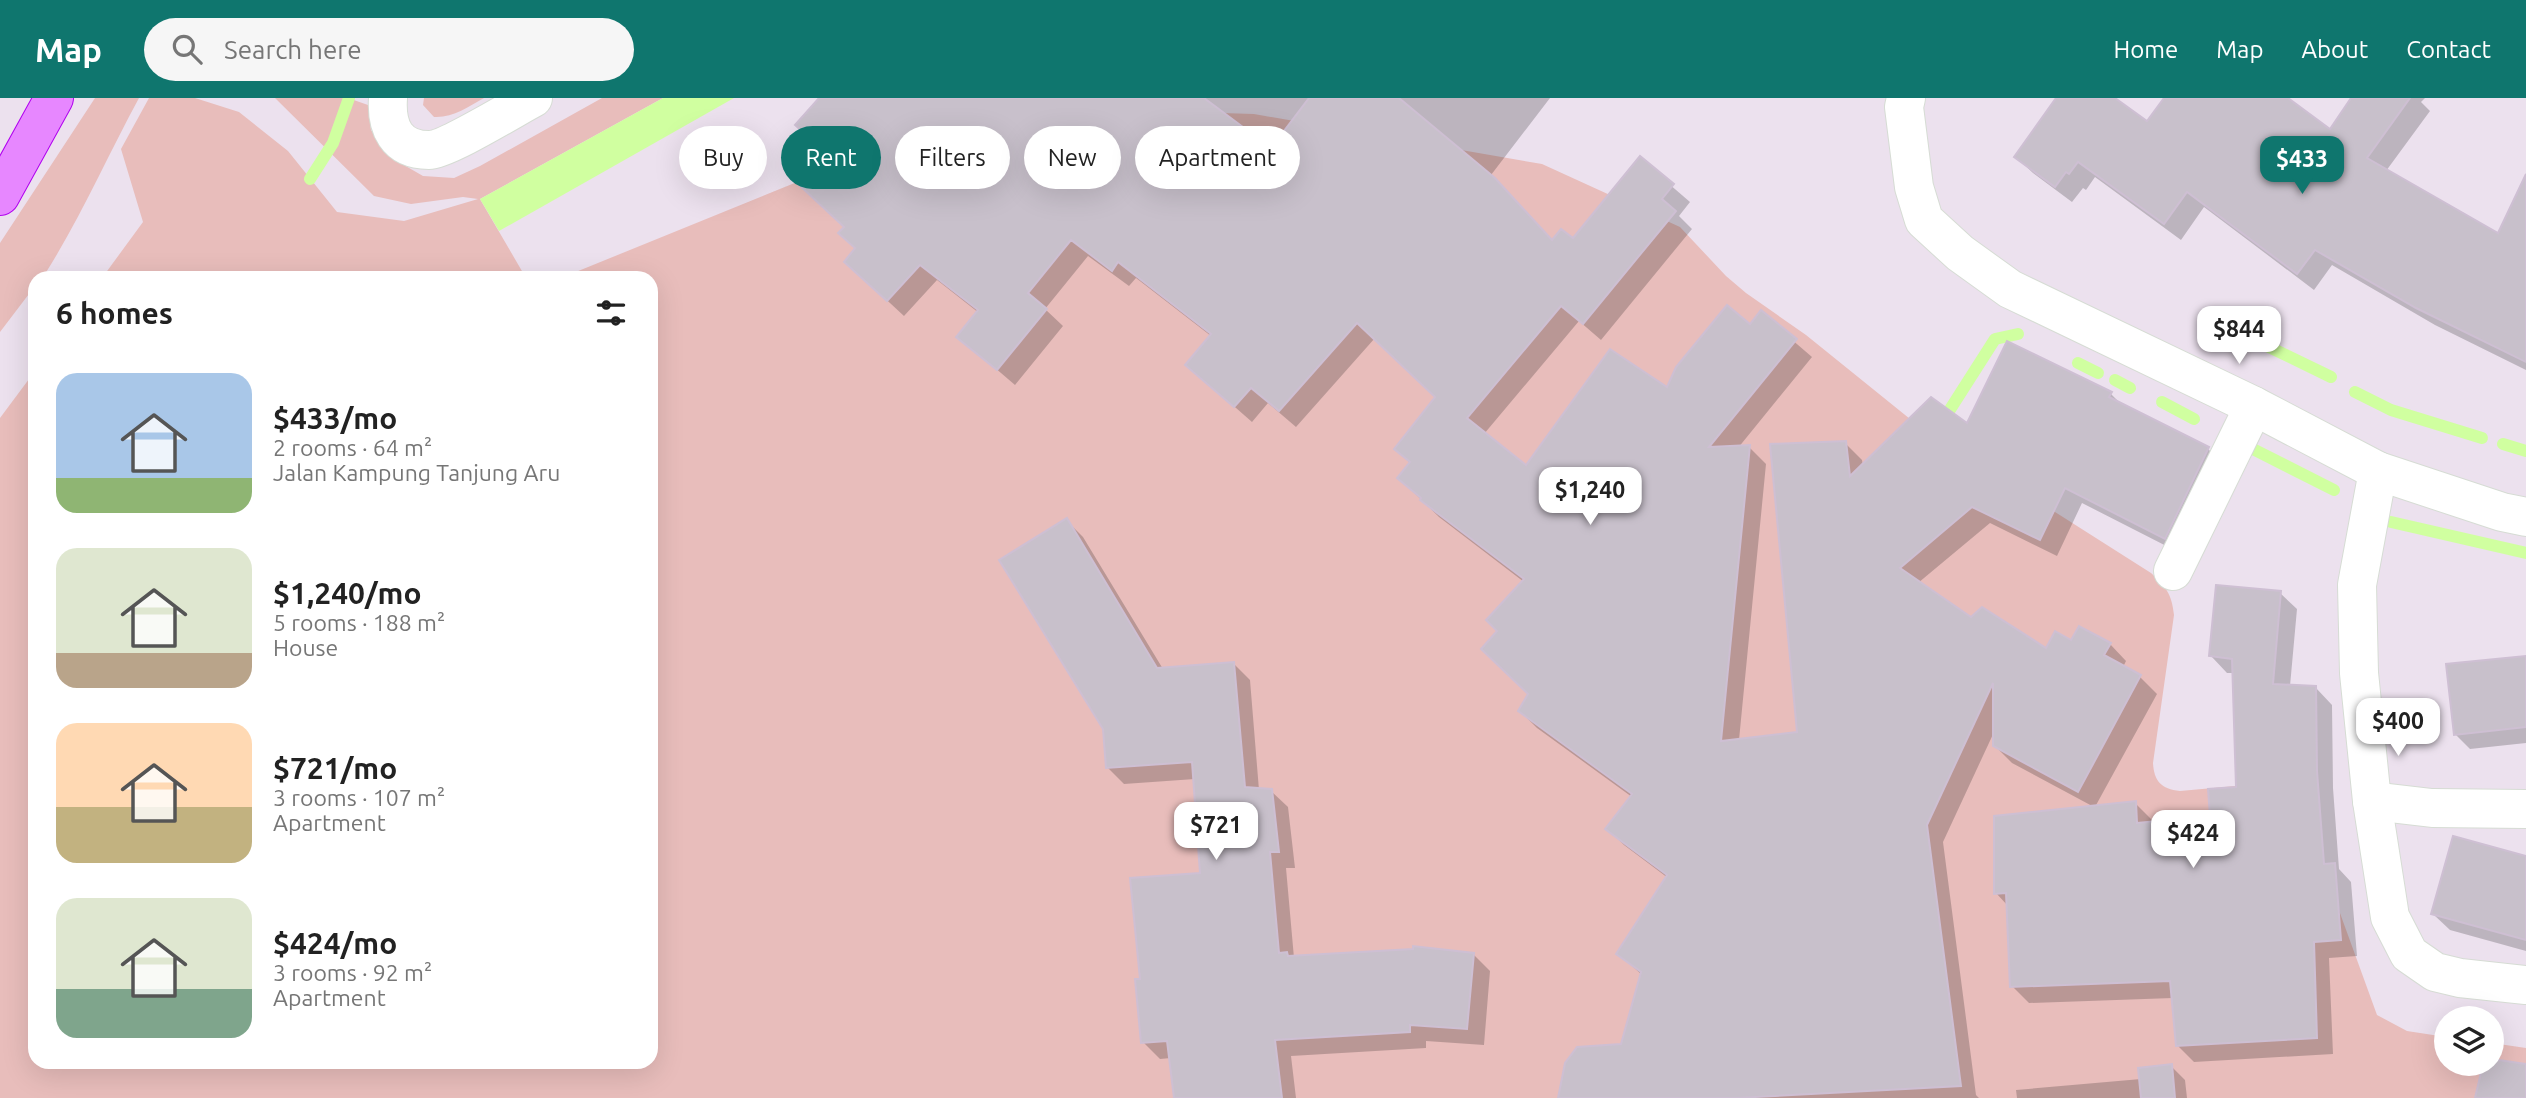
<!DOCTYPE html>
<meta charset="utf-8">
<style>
:root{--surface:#fff;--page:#f6f6f6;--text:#222;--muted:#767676;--accent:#0f766e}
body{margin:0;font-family:Ubuntu,sans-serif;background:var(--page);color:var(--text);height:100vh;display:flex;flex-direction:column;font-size:26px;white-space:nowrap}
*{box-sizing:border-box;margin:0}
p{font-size:23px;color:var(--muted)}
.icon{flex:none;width:38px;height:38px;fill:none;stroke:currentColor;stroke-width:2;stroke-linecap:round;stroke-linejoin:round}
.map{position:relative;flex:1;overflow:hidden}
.details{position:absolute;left:28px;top:173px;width:630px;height:798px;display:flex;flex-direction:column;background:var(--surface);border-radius:21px;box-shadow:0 7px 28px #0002}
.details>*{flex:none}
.hud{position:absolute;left:679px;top:28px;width:665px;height:63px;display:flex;gap:14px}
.buttons{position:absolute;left:2434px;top:908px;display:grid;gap:14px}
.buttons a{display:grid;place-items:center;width:70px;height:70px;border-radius:50%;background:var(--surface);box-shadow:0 7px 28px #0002;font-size:35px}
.price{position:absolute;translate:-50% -60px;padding:0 16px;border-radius:14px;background:#fff;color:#222;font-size:23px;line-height:46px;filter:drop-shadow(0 2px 4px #0008)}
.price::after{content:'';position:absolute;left:50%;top:42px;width:21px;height:16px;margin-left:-10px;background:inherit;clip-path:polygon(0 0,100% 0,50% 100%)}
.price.current{background:var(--accent);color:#fff}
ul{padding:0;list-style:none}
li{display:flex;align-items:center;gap:21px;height:175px;padding:0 28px}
li span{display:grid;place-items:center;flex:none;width:196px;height:140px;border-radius:21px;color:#555}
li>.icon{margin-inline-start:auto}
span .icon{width:84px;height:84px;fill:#fffc;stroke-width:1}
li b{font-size:30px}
h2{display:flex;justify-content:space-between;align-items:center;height:84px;padding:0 28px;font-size:30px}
.pill{padding:0 24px;border-radius:32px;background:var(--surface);box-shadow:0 7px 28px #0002;font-size:24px;line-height:63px}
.pill.current{background:var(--accent);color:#fff}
header{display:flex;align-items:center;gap:42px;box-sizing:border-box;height:98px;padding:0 35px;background:var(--accent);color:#fff}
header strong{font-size:33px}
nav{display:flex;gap:38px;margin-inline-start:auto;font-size:24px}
.search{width:490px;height:63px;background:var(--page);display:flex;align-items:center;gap:18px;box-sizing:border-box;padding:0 24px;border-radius:38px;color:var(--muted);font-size:26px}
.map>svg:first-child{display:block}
.green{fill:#e8bdbb}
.water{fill:#d0ffa0}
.shadow{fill:#0003}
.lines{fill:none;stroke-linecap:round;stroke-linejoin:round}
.stream{stroke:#d0ffa0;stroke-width:12}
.building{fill:#c8c0cb;stroke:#cebfd3;stroke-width:2}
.minor-casing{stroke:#d6dcd4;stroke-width:40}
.highway-casing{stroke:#b000ef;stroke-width:40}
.minor{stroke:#fff;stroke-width:38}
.highway{stroke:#e787ff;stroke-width:38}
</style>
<header>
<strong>Map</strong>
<div class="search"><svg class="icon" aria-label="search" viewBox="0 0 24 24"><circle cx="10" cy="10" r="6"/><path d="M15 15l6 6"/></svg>Search here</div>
<nav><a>Home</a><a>Map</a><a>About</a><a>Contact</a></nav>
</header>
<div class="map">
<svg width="2526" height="1000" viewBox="0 0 2526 1000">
<rect width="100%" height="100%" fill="#ece1ee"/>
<g class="green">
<path d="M95,0H139C107,59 81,119 45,176L41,180H35V188L0,234V145Z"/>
<path d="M149,0H195L239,14L288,53L337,114L404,123L478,101L463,99L411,106L374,98L275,0H348L368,7L371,32L390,59L423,78L454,80L480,68L602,0H663L480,101L526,180H102L143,124L121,51Z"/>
<path d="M424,0H484C468,9 453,20 434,19L423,7Z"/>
<path d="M1004,0L1092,11L1254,16L1542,66L1680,129L1726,178L1746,195L1806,237L1915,325L2151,475C2166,488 2172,497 2174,517L2153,665C2154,683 2161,691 2180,693L2292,683L2377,917L2407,933L2446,939V966H2492V945L2526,950V1000H0V320L35,273V964H651V180H561Z"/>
</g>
<path class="water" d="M663,0H734L499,133L480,101Z"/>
<g class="shadow">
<path d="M860,0H1550L1491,77L1553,144L1573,143L1640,61L1690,104L1679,118L1692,131L1601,242L1579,223L1484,336L1527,369L1667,292L1750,229L1761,215L1812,259L1738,350L1749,349L1766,366L1739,642L1799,636L1845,345L1862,362L1863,368L1968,328L2111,296L2123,308L2208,351L2225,368L2182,456L2082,405L2057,458L1990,425L1918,485L1971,521L2047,553L2071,545L2110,546L2126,563L2123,569L2140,579L2157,596L2095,709L2135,705L2152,722V725L2212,720L2238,691L2234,575H2227L2211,558L2280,495L2297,511L2290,588L2316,590L2332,607L2333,690L2339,771L2351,784L2357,858L2329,860L2333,956L2194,964L2177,947L2173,900L2029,905L2012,888L2008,808L1996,795L2094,709L2012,665L1995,648V632L1943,744L1976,997L1979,1000H1560L1623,947L1642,877L1619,856L1668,780L1624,747L1608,731L1632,699L1537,630L1520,613L1530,596L1500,533L1524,484L1439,419L1399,380L1410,365L1396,351L1437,299L1375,240L1296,329L1268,305L1252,324L1187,267L1211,238L1136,180L1129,188L1088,158L1045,211L1063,228L1015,287L959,239L979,215L937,182L904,218L863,180L857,151L818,66Z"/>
<path d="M2059,0H2112L2148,26L2166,0H2285L2330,33L2354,0H2425L2421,4L2430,13L2386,73L2499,137L2526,94V272L2435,227L2332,167L2314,192L2204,109L2181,142L2095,79L2086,92L2083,90L2072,104L2033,75L2016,59Z"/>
<path d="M1066,422L1083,439L1163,571L1233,565L1250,582L1259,692L1271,693L1288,709L1295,770H1286L1294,860L1473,856L1490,873L1484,947L1426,943V950L1291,958L1296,1000H1176L1171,960L1160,961L1143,944L1142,882L1202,777L1195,681L1124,686L1108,670L1104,631Z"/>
<path d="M2526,559V645L2470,651L2455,636Z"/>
<path d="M2526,760V853L2450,832L2433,816Z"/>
<path d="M2171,968L2185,982L2187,1000H2017L2016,992L2141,981Z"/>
</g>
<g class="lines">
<g class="stream">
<path d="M310,81L333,45L349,0"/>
<path d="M2263,246L2331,279"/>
<path d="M2078,265L2098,275"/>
<path d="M2115,282L2130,290"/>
<path d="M2355,294L2391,312L2482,340"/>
<path d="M2162,304L2194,321"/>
<path d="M1942,324L1995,241L2018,236"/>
<path d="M2241,345L2334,392"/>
<path d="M2503,346L2526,353"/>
<path d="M2391,424L2526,455"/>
</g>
</g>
<g class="building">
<path d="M819,0H1204L1271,50L1309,0H1399L1495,80L1552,142L1561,131L1573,140L1640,58L1674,86L1662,101L1676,113L1583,226L1561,208L1467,320L1526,367L1610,251L1667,289L1676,269L1727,207L1750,226L1761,212L1797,241L1709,349L1750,347L1721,643L1797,634L1770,346L1846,343L1850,378L1931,299L1967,325L2007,243L2112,294L2109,299L2209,349L2165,441L2065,390L2040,442L1972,409L1900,470L1971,519L1982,509L2046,550L2055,533L2071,542L2079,528L2111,545L2104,557L2141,577L2078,694L1993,648V585L1927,727L1961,988L1737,1000H1558L1565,965L1577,949L1621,946L1641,874L1616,856L1667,777L1605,731L1632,696L1518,613L1528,596L1481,551L1497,533L1486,522L1524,481L1420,402L1421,400L1397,380L1410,364L1394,351L1435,299L1357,225L1279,313L1251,290L1234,309L1185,267L1211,236L1118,164L1112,173L1071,142L1028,195L1047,211L997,272L956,239L978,212L920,167L887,203L844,164L855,150L838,135L844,129L798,86L816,66L808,58L817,47L795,27Z"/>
<path d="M2056,0H2115L2147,23L2164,0H2288L2330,31L2351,0H2410L2367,60L2498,135L2526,76V264L2416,210L2315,152L2297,176L2187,94L2164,126L2078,64L2069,76L2066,74L2055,89L2014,59Z"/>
<path d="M1067,420L1157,570L1234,564L1245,689L1272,691L1279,754H1270L1279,855L1287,854L1288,858L1413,851V848L1474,855L1467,931L1410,927V934L1275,942L1282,1000H1174L1167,943L1141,945L1135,881H1140L1130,780L1200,775L1192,664L1106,670L1103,631L999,462Z"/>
<path d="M2216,487L2281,493L2273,586L2316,588L2317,673L2324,766L2335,765L2341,842L2314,844L2317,940L2176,948L2170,883L2010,889L2006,795L1994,796V718L2136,703L2137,725L2210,718L2208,691L2236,689L2232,561L2209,558Z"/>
<path d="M2526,558V629L2454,637L2446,566Z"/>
<path d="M2453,738L2526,758V842L2431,816Z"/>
<path d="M2492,961L2526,966V1000H2475L2483,966H2492Z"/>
<path d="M2172,966L2175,1000H2141L2138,970Z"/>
</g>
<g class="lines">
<g class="minor-casing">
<g id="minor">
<path d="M388,0C386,29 396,52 429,52C446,52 514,10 533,0"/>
<path d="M1906,0L1904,9L1914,89L1924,122L1960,155L2010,191L2254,308L2378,373L2502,414L2526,419"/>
<path d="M2378,373L2357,487L2359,575L2372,703L2390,819L2409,856L2435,874L2460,880L2526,887"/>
<path d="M2173,473L2254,308"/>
<path d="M2372,703L2432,710L2526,711"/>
</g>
</g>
<g class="highway-casing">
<path id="highway" d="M0,98L54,0"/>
</g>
<use href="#minor" class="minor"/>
<use href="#highway" class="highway"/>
</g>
</svg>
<div class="buttons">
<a><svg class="icon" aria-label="layers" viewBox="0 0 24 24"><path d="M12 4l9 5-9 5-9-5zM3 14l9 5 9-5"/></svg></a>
</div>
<b class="price current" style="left:2302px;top:98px">$433</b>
<b class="price" style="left:2239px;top:268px">$844</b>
<b class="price" style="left:1590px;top:429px">$1,240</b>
<b class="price" style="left:2398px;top:660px">$400</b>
<b class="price" style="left:1216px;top:764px">$721</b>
<b class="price" style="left:2193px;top:772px">$424</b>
<div class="hud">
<a class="pill">Buy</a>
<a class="pill current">Rent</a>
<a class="pill">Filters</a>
<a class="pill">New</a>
<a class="pill">Apartment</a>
</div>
<section class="details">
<h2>6 homes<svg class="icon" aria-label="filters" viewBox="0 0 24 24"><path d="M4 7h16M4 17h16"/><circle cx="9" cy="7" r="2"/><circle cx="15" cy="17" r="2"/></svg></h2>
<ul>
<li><span style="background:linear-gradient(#a9c7e8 75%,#8fb573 0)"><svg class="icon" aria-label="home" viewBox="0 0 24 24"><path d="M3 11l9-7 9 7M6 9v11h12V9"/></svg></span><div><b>$433/mo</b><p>2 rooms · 64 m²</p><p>Jalan Kampung Tanjung Aru</p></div></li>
<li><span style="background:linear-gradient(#dfe7d0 75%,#b9a48a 0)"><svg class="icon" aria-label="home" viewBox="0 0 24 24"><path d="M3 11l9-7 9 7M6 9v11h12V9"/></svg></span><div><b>$1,240/mo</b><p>5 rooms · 188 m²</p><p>House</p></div></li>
<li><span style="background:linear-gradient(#ffd9b3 60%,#c2b280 0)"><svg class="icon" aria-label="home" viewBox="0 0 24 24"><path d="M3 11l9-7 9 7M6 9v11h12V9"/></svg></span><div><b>$721/mo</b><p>3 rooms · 107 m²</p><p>Apartment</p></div></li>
<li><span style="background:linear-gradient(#dfe7d0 65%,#7fa58c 0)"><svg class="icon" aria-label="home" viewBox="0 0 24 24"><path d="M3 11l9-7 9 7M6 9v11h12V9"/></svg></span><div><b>$424/mo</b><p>3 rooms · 92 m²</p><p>Apartment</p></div></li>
</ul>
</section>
</div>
